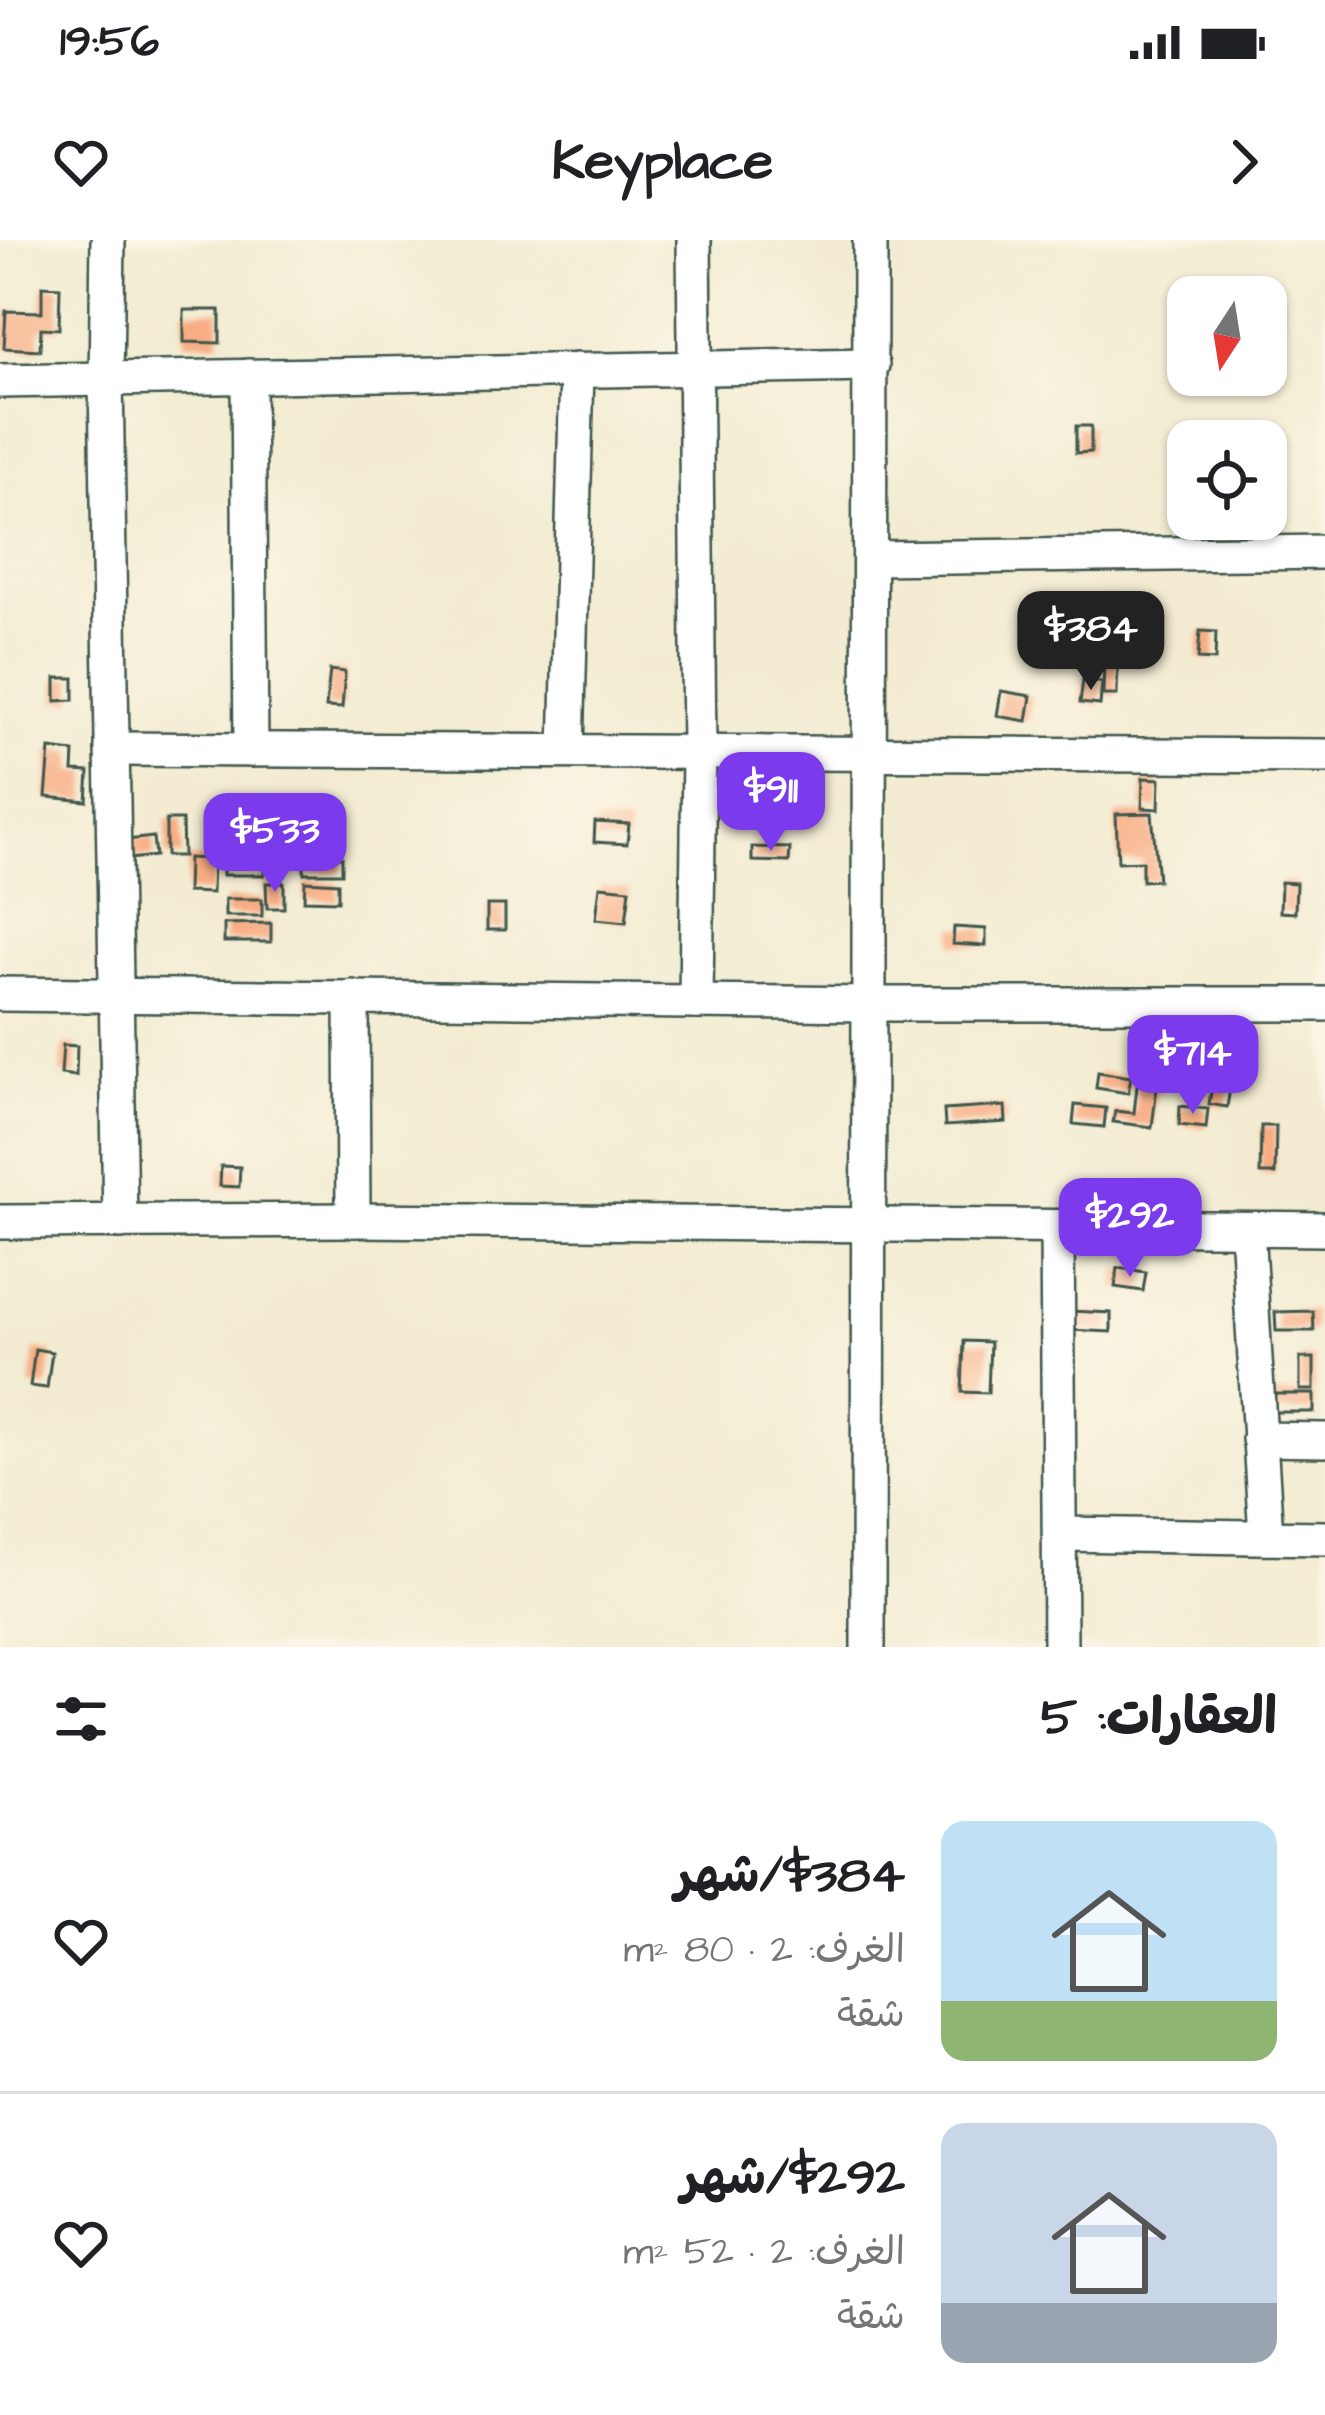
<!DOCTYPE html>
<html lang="ar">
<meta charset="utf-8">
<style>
:root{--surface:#fff;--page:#f6f6f6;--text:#202124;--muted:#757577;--line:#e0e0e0;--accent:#7c3aed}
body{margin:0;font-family:"Architects Daughter","Playpen Sans Arabic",sans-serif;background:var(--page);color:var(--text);direction:rtl;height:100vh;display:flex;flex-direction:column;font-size:45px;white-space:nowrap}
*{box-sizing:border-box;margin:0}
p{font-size:39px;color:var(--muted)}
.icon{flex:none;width:66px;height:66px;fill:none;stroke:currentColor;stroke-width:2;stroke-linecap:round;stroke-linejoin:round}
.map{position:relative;height:1407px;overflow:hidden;direction:ltr}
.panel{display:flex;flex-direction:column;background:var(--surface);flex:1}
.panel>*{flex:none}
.needle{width:78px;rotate:192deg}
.tools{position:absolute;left:1167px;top:36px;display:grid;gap:24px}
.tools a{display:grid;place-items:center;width:120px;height:120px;border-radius:24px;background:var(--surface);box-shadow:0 3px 9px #0004;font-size:60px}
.price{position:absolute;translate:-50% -102px;padding:0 27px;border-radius:24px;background:var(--accent);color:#fff;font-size:39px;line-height:78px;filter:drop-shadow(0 3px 6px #0008)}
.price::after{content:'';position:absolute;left:50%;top:72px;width:36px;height:27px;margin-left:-18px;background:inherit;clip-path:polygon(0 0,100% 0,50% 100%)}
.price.active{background:#222;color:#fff}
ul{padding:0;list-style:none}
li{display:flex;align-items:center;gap:36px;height:300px;padding:0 48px}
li+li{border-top:3px solid var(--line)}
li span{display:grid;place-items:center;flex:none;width:336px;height:240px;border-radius:24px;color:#555}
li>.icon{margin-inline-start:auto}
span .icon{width:144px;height:144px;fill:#fffc;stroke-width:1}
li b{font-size:51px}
h2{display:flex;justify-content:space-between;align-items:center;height:144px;padding:0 48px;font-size:51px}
.status{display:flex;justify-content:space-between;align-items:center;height:84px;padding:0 60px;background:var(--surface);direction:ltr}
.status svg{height:33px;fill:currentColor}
header{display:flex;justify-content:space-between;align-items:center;height:156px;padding:0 48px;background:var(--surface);font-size:54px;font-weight:700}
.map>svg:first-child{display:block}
.building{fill:#f8ac82}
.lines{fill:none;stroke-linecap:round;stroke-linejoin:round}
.minor-casing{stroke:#3f574c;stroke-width:38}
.minor{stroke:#fff;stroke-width:33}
</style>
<div class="status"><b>19:56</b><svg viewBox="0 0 49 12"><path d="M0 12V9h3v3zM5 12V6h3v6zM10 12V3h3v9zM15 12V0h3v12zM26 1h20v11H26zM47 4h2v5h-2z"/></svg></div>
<header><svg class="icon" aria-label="forward" viewBox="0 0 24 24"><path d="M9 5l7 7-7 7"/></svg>Keyplace<svg class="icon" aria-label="heart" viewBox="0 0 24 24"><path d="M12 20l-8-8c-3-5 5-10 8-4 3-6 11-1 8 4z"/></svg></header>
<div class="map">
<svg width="1325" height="1407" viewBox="0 0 1325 1407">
<rect width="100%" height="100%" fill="#fcf5e5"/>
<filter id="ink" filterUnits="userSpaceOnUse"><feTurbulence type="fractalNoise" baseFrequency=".00833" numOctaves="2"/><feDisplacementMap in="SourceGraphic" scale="24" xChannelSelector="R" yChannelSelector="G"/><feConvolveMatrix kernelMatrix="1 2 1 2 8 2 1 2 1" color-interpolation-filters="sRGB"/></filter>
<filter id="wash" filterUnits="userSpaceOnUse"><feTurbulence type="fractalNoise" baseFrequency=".004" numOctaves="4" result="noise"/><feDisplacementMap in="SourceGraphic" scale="48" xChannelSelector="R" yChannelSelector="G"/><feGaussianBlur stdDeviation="2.7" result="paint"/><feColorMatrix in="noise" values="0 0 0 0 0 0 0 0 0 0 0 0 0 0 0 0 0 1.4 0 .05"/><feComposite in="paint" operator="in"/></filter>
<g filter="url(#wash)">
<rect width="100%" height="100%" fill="#f3ecd2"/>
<g id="blocks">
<g class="building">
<path d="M42,46L60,47L59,89L41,88L40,110L4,108L6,71L42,72Z"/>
<path d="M1283,54V94H1266V55Z"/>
<path d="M184,70H220V103L184,102Z"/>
<path d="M1076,186H1091V212L1076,213Z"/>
<path d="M1200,391L1216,392L1215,420L1198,419Z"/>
<path d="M1104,419L1118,420L1117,455H1103Z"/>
<path d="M330,430L345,432L342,468L326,467Z"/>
<path d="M56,438H74V460L56,461Z"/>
<path d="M1083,440L1102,442L1100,465L1080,463Z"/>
<path d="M1001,451L1031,456L1027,481L997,476Z"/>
<path d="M50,509L74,512L73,531L89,532L87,561L46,557Z"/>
<path d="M1143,538L1160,539L1159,569L1142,568Z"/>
<path d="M1152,573L1158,640L1142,641V621L1118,622L1116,574Z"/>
<path d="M166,580H182L183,616H166Z"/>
<path d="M595,582L629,584L627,604L594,602Z"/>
<path d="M153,597L155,616L129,619L127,600Z"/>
<path d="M752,607L790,608L789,622L752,621Z"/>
<rect x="223" y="617" width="41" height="18"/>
<rect x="304" y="617" width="38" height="16"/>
<path d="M188,618L213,619L212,653L187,652Z"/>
<path d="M305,641L338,643V661L304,660Z"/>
<path d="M1281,642L1296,643L1295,673L1280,672Z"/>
<path d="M266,643H284V668H267Z"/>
<path d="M600,646L630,649L626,682L596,679Z"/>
<rect x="225" y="659" width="37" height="17"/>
<rect x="487" y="665" width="18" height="25"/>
<path d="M271,683V702H224V684Z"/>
<path d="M954,687L986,689V706L953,704Z"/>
<path d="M63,805L77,806L76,836L61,834Z"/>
<path d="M1098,832L1131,837L1128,853L1096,848Z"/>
<path d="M1214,833L1232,836L1227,867L1209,864Z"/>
<path d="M1138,837L1158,839L1152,887L1113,882L1115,871L1134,873Z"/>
<path d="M1075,865L1106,868L1104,887L1073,884Z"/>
<path d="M1005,866L1006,882L945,886L944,870Z"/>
<path d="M1180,866L1208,869L1206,888L1179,885Z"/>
<path d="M1261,886H1276L1275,934H1260Z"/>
<path d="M221,926L240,927L239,947L220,946Z"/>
<path d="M1118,1028L1146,1032L1143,1051L1115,1047Z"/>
<path d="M1070,1071L1111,1073V1092L1069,1090Z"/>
<path d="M1313,1071L1314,1091H1276L1275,1072Z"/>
<path d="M964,1101L990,1102L988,1153L962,1152Z"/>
<path d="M35,1109L52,1112L47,1148L30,1146Z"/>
<rect x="1300" y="1118" width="14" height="32"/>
<rect x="1271" y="1154" width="43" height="18"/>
</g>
</g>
</g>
<g filter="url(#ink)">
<use href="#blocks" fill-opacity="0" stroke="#3f574c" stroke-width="3"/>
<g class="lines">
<g class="minor-casing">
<g id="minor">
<path d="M108,0L106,139L120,982"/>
<path d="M694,0L699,512L696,762"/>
<path d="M248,136L251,510"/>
<path d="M0,141L872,125"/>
<path d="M871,318L1325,312"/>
<path d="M112,509L1325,516"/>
<path d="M567,511L577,130"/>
<path d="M0,754L870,764H1325"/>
<path d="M352,757L353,980"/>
<path d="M0,982L353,980L1325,989"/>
<path d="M1057,988L1060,1407"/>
<path d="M1247,989L1266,1296"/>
<path d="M1259,1199L1325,1200"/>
<path d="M1061,1294L1325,1298"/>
<path d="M868,1407L870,0"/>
</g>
</g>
<use href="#minor" class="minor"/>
</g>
</g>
</svg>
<div class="tools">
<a><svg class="needle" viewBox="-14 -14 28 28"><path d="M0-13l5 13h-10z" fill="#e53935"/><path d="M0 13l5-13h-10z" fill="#757577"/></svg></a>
<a><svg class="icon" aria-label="locate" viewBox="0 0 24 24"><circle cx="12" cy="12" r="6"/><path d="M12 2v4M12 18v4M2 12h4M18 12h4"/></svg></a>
</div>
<b class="price active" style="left:1091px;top:453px">$384</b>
<b class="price" style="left:771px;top:614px">$911</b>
<b class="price" style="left:275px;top:655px">$533</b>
<b class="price" style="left:1193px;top:877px">$714</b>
<b class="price" style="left:1130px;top:1040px">$292</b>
</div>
<section class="panel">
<h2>العقارات: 5<svg class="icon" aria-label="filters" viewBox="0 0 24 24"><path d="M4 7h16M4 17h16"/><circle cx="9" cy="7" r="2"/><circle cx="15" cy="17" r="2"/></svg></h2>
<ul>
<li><span style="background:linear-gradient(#bfe0f5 75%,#8fb573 0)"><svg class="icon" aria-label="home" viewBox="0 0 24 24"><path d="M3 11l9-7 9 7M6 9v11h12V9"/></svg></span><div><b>$384/شهر</b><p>الغرف: 2 · 80 m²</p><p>شقة</p></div><svg class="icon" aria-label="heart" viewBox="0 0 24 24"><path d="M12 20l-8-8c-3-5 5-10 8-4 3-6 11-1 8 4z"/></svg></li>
<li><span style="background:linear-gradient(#c9d6e8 75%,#9aa5b1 0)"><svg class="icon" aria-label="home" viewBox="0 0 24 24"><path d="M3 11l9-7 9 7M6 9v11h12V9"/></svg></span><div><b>$292/شهر</b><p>الغرف: 2 · 52 m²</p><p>شقة</p></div><svg class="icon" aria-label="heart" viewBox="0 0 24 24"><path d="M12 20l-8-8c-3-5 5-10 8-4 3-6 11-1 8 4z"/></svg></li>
</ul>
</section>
